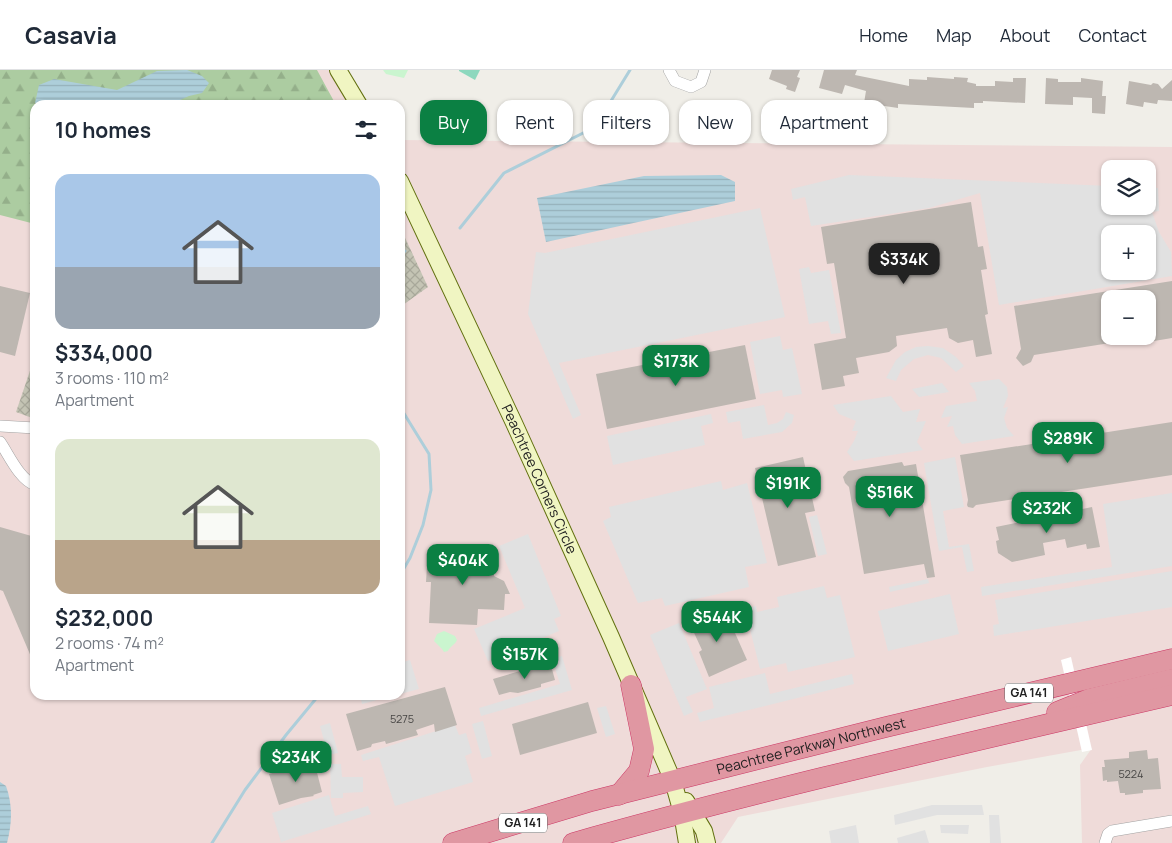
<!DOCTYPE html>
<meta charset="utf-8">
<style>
:root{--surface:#fff;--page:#f6f6f7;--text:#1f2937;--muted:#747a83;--line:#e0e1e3;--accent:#0b8043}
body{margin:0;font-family:Manrope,sans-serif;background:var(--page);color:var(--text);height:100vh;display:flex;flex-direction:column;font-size:19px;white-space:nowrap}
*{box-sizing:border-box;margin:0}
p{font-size:16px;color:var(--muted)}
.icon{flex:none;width:28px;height:28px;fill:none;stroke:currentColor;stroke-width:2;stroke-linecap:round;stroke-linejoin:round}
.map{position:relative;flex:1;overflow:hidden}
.side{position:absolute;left:30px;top:30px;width:375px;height:600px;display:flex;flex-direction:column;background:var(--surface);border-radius:15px;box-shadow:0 1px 4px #0004}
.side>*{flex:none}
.hud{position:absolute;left:420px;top:30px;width:475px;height:45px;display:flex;gap:10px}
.buttons{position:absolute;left:1101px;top:90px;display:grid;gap:10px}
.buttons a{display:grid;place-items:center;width:55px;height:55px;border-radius:10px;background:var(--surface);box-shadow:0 1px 4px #0004;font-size:25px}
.price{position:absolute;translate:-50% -42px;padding:0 11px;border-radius:10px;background:var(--accent);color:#fff;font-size:16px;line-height:32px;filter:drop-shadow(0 1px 2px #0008)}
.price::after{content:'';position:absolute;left:50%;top:30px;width:15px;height:11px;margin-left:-8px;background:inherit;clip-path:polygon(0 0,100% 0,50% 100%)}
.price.active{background:#222;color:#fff}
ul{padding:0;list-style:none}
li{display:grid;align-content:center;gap:10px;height:265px;padding:0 25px}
li span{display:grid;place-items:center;height:155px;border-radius:15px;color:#555}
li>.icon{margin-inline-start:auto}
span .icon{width:90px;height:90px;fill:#fffc;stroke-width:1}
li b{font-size:21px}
h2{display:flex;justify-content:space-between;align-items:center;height:60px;padding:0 25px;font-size:21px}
.chip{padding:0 18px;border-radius:15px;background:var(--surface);box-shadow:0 1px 4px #0004;font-size:18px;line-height:45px}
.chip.active{background:var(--accent);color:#fff}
header{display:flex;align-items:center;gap:30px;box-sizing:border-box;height:70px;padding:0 25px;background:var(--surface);border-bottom:1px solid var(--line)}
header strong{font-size:24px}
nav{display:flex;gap:28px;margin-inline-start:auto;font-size:18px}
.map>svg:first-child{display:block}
.commercial{fill:#efdbd9;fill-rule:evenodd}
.construction{fill:url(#construction-cross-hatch)}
.forest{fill:url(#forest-firs)}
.park{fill:#caf5cf}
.pitch{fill:#8dd8be}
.parking{fill:#e1e1e1;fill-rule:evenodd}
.water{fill:url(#water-rules)}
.pier{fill:#fff}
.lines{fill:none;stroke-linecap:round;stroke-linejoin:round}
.stream{stroke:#adceda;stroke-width:3}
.building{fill:#bdb7b1}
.street-casing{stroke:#a2a2a2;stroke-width:12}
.secondary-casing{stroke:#62700f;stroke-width:18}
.highway-casing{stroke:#cc3765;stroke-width:21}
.street{stroke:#fff;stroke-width:11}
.secondary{stroke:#f0f5c2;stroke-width:16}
.highway{stroke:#e097a2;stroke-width:20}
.labels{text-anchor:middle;stroke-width:4;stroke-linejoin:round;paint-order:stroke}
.number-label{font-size:11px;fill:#484645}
.shield{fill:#fff;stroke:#646464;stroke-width:1}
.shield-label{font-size:12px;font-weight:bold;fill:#212121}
.street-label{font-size:14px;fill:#212121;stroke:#fff}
</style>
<header>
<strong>Casavia</strong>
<nav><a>Home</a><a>Map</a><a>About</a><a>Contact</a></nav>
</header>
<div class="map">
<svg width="1172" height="773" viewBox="0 0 1172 773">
<defs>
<pattern id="construction-cross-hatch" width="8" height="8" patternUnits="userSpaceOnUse" patternTransform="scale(1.25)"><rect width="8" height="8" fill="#c4c4b4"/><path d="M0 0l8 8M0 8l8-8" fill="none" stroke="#a8a89a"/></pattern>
<pattern id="forest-firs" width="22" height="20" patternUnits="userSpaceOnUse" patternTransform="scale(1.25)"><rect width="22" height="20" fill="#accca1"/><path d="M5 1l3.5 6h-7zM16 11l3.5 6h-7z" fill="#94af8a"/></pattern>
<pattern id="water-rules" width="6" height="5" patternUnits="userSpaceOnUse" patternTransform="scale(1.25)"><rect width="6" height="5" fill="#adceda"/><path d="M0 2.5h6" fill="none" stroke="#95b1bb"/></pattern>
</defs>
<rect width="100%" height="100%" fill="#f0eee8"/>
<path class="commercial" d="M0,0H348L369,35H35V625H400V70L1172,77V773H1082L1080,695L1092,678L987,697L738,747L721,773H0ZM1110,99H1148V136H1110ZM1110,164H1148V201H1110ZM1110,229H1148V266H1110Z"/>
<g class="construction">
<path d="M400,157L428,217L400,237Z"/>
<path d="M35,286V349L16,342Z"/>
</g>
<path class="forest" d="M0,0H317L336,35H35V154L0,145Z"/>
<g class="park">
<path d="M383,0H408L404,8L386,4Z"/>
<path d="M444,561L455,566L457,570C455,575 450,576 448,581L444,582L442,579L434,571L437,564Z"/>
</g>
<path class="pitch" d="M459,0H480L475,10L459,1Z"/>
<g class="parking">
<path d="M849,105L1110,116V136H1148V118H1158L1159,141L1152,142L1159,162L1171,182L1172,206L999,235L980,123L929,138L811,156L805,127L793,130L791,119ZM1110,164H1148V201H1110Z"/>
<path d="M760,138L785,247L559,293L581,345L573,349L528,244L536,182L545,183Z"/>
<path d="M809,197L811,203L829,200L841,263L831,264L828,251L809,254L799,199Z"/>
<path d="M780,266L783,280L792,278L802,324L783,327L782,320L760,324L750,272Z"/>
<path d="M928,276L943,278L956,287L964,296L956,302L941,288L928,285L914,289L901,300L896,311L886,308L896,290L905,282L916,277Z"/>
<path d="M999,309L1007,317L1008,326L1003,338L1008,337L1004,348L1007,358L1014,366L962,374L955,365L953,356L947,357L952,346L941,348L946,336L977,331L975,321L969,313Z"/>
<path d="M942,313L949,322L919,327L912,319Z"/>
<path d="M891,326L903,342L920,339L916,352L926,351L917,372L923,380L854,391L847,382L854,371L858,361H852L856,351L839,344L833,335Z"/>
<path d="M764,335L768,355L777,353L783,349L786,342L794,345L792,353L782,362L743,369L740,351L728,353L726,342Z"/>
<path d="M711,344L713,353L701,356L705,375L613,395L607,366Z"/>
<path d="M955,387L964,437L943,441L949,477L969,474L974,501L967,502L962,477L939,481L924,393Z"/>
<path d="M721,411L723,420L747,413L767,493L745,497L749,517L665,536L662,528L638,533L603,451L611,447L609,437Z"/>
<path d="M1172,423V496L982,526L981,517L1112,497L1103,434Z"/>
<path d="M817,445L827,484L818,486L809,447Z"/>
<path d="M528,464L561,546L554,549L559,561L488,591L474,559L525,538L499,476Z"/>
<path d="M1172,501V537L994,566L993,555L999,554L995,530Z"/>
<path d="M928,509L929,513L890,522L889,517Z"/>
<path d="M824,516L827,528L840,525L855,587L788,602L786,593L760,599L745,539L756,536L757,542L779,537L777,527Z"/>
<path d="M950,524L959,564L888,581L878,541Z"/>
<path d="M679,553L707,619L686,627L693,642L684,646L650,565Z"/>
<path d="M562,586L572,620L481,646L479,638L560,614L552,589Z"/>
<path d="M410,590L419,619L400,624V593Z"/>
<path d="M765,603L770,624L852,604L854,614L700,652L697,643L714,638L709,617Z"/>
<path d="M360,625H396L362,634Z"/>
<path d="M606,636L615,664L606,667L597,638Z"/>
<path d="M483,651L492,686L482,689L472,654Z"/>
<path d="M330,653L338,683L328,685L320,656Z"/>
<path d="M455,655L459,665L466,663L472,683L465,686L473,712L395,736L379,687L363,691L361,685Z"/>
<path d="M330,694H341L342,707H363V722L343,723V728H331Z"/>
<path d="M329,725L335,746L368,736L371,744L281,772L272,743Z"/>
<path d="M932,735H982L984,745H937L895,755L894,745Z"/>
<path d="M989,745H999L1001,773H990Z"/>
<path d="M856,755L859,773H831L829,761Z"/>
<path d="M940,755H969L968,764L941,763Z"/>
<path d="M925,760L929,773H898L897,768Z"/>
</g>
<g class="water">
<path d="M187,0L202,6L209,13L202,23L189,26L169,35H45L35,33L39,15L54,9L117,20L157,1Z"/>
<path d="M721,105L735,112V131L546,172L537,128L644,106Z"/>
<path d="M0,712L6,716C13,736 12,753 7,773H0Z"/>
</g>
<path class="pier" d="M1071,587L1092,680L1082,682L1061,590Z"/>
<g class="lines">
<g class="stream">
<path d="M460,158L504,103L595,57L630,0"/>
<path d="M400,185L405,181"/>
<path d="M400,337L429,384L431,420L423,455L410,488L400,505"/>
<path d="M212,773L245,720L286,665L319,625"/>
</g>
</g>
<g class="building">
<path d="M772,0H800L797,7L800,8L795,22L786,19L787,16L769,9Z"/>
<path d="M824,0H857L855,5L909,16V9L927,10V7L954,9V7L968,8L967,12L976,14V16H995V11L1013,12V8H1026L1025,33L983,31V33H974V38L898,34V38L864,33L866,21L845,15L842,24L819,18Z"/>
<path d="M1046,8L1058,9V12H1081V8L1103,11L1102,26H1106L1105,44L1092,43V28L1073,27V35L1045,34Z"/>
<path d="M1172,10V31L1158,30L1157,34L1144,32L1143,37L1126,34L1129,11L1151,15L1153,13L1158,14L1162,19Z"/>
<path d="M971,132L978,177L983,176L987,199L981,200L988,244L985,245L992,284L976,287L973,270L958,273L949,268L947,258L896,266L897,276L889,282L856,288L859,303L843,306L845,316L822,320L814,274L846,268L834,193L827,194L821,157Z"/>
<path d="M1172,211V268L1148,272V229H1110V273L1034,285L1031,292L1023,296L1016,288L1021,279L1014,236Z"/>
<path d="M0,216L30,223L15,286L0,282Z"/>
<path d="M745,275L756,329L607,359L596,304Z"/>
<path d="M1172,352V405L976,435L973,438L968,437L967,435L968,430L960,385L1064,369V366L1075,364L1076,367Z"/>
<path d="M803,387L815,441L805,443L816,487L778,496L755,398Z"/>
<path d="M902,392L904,396L916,394L935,507L927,508L924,494L864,504L849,417L845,413L843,407L848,401Z"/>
<path d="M1092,437L1100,477L1087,479L1086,474L1067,478L1065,469L1043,473L1045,485L1012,492L998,483L996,471L999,470L996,457Z"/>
<path d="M0,457L35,467V596L3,521L0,520Z"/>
<path d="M428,479L495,482L494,506L504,511L510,524H505L504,540L478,539L477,555L429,553L431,512H426Z"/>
<path d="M720,539L728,555L731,554L747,590L709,607L699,582L702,580L689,552Z"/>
<path d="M550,592L555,610L541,614V617L518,623L510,622L499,625L493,609Z"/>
<path d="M445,617L457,655L435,662L434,654L416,660L418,665L386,674L385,671L372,674L371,677L357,681L346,644Z"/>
<path d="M588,632L597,663L520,685L512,654Z"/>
<path d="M1147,680L1148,689L1158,688L1161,719L1143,720V723L1125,725V723H1120L1118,711L1107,712V710L1103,711L1102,697H1105L1104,690L1129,688V682Z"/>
<path d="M314,691L322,722L313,725L314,726L301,728L279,735L269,704Z"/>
</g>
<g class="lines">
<g class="street-casing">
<g id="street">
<path d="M669,0L675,11L691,17L701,12L705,0"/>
<path d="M0,356L35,358"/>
<path d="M0,372C9,385 19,409 35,415"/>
<path d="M1105,773L1108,764L1112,761L1172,751"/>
</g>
</g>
<g class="secondary-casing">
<g id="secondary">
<path d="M338,0L359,35"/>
<path id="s1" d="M400,111L514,353L611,567L673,711L682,743L687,773"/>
<path d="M686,731L704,761L707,773"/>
</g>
</g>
<g class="highway-casing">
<g id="highway">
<path d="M1057,642L1089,629L1172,609"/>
<path d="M619,725L639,701L644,679L631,615"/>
<path id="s2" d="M453,773L592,731L707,702L886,657L1172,589"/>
<path d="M573,773C771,717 972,672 1172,625"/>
</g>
</g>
<use href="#street" class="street"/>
<use href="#secondary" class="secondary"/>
<use href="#highway" class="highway"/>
</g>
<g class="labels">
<g class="number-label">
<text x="402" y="653">5275</text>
<text x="1131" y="708">5224</text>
</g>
<g class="shield">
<rect x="1005" y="613.5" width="48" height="19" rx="4"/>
<rect x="499" y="743.5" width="48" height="19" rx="4"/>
</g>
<g class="shield-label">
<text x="1029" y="627">GA 141</text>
<text x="523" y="757">GA 141</text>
</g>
<g class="street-label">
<text dy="5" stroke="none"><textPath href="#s1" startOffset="329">Peachtree Corners Circle</textPath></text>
<text dy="5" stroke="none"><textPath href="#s2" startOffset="371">Peachtree Parkway Northwest</textPath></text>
</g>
</g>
</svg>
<div class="buttons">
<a><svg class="icon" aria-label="layers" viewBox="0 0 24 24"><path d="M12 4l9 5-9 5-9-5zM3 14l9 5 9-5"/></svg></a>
<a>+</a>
<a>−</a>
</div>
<b class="price active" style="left:904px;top:215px">$334K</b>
<b class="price" style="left:676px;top:317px">$173K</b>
<b class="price" style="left:1068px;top:394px">$289K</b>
<b class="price" style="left:788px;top:439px">$191K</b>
<b class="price" style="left:890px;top:448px">$516K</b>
<b class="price" style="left:1047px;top:464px">$232K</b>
<b class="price" style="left:463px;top:516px">$404K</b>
<b class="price" style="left:717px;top:573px">$544K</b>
<b class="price" style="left:525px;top:610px">$157K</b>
<b class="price" style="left:296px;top:713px">$234K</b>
<div class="hud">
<a class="chip active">Buy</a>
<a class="chip">Rent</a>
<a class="chip">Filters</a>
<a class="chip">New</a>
<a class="chip">Apartment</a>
</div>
<section class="side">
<h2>10 homes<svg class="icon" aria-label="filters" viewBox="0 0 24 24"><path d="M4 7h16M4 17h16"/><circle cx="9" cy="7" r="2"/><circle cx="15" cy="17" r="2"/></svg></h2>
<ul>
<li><span style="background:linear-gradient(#a9c7e8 60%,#9aa5b1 0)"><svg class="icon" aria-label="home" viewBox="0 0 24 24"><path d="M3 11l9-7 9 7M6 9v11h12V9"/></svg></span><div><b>$334,000</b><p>3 rooms · 110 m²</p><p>Apartment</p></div></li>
<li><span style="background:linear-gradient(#dfe7d0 65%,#b9a48a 0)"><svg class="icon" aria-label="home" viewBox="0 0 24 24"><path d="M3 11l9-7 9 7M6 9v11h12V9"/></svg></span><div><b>$232,000</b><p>2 rooms · 74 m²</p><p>Apartment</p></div></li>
</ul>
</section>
</div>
